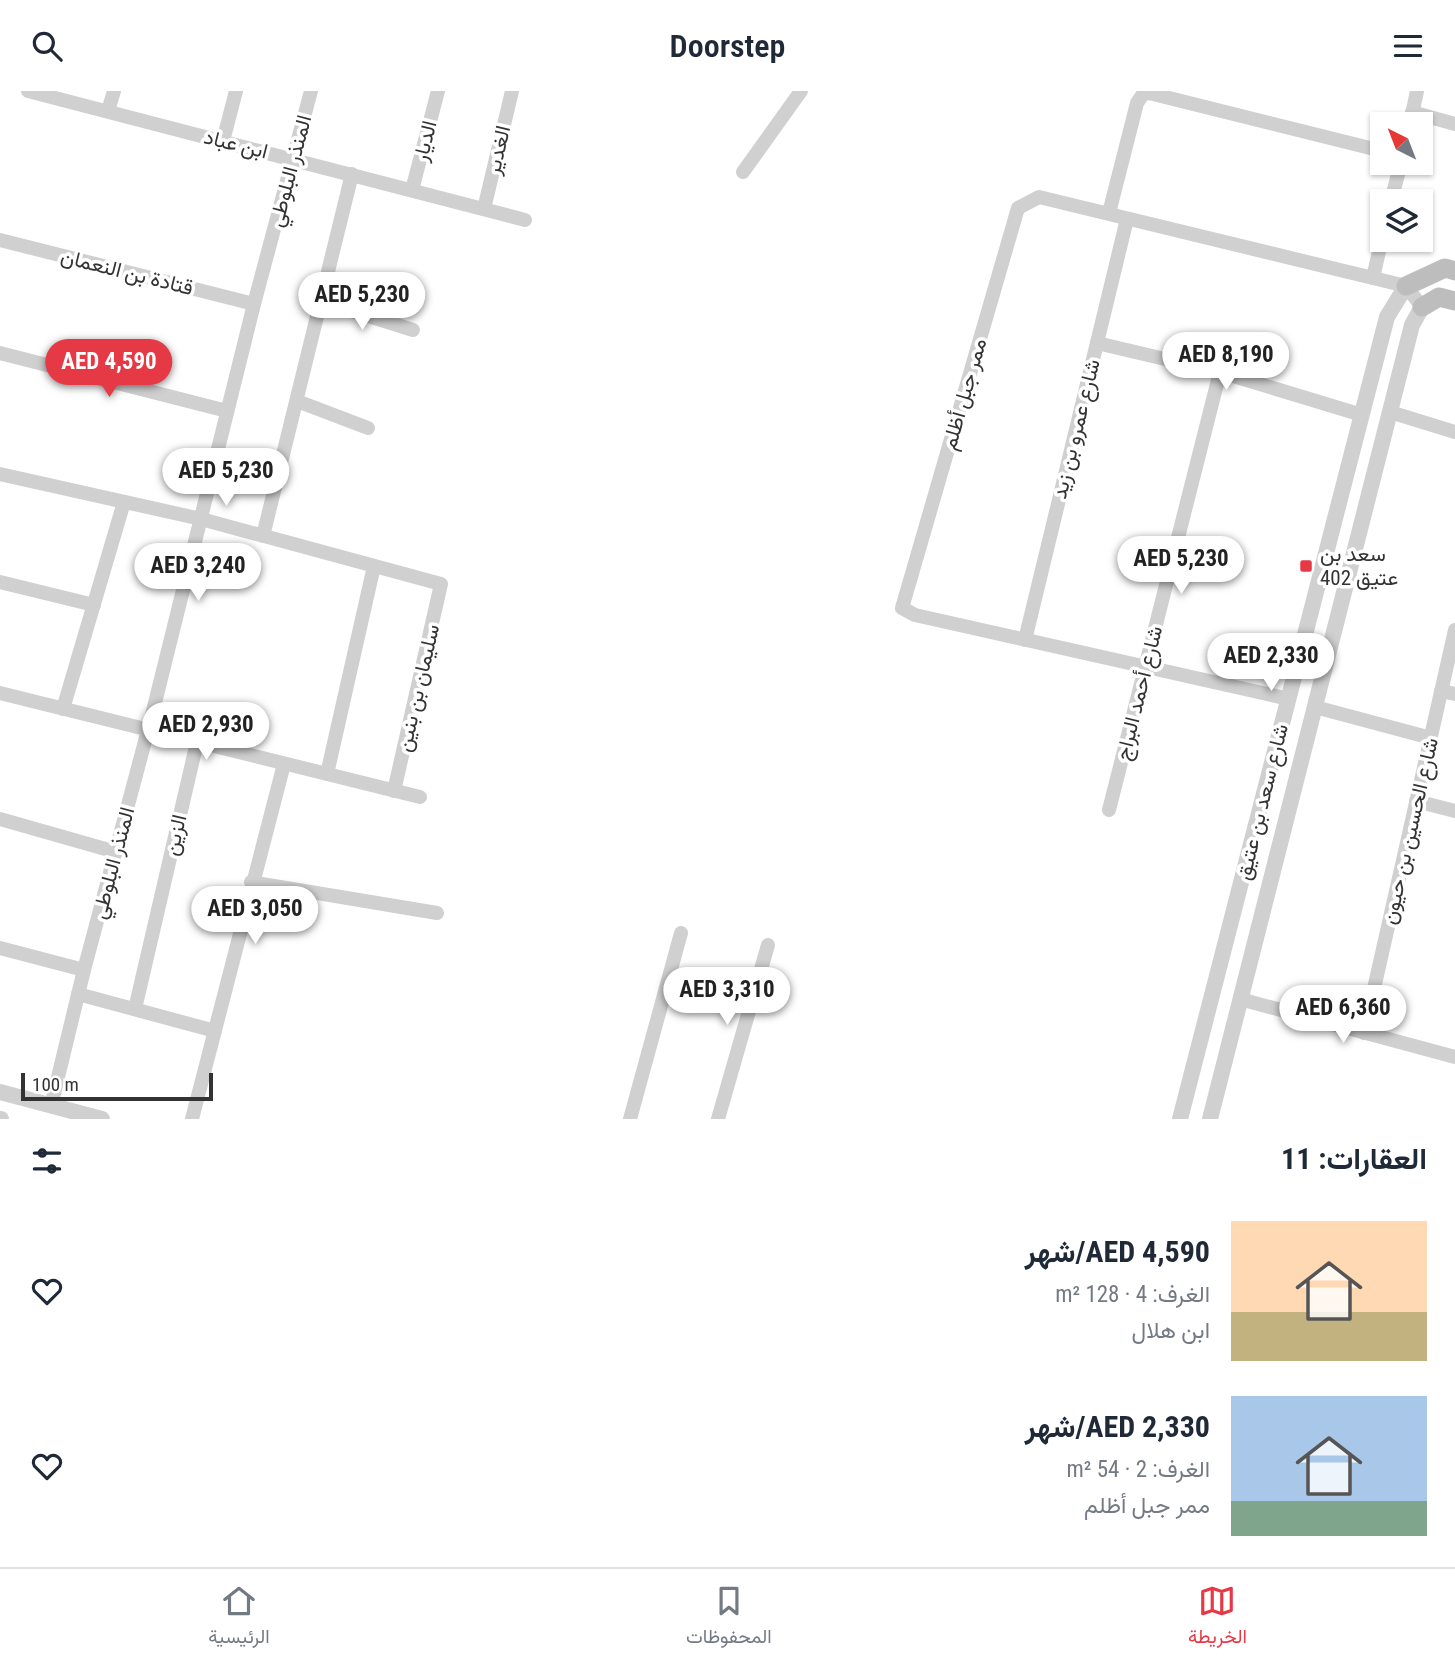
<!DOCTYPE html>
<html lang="ar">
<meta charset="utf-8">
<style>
:root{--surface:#fff;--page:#f6f6f7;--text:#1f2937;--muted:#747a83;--line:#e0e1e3;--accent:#e63946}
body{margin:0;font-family:"Roboto Condensed",Vazirmatn,sans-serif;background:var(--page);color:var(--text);direction:rtl;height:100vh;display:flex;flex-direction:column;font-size:26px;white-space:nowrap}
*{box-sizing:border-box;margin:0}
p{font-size:23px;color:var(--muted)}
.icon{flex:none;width:38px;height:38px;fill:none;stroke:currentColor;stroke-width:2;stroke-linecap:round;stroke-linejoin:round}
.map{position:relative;height:1028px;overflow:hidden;direction:ltr}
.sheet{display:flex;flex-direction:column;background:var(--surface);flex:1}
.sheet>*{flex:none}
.needle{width:46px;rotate:318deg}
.controls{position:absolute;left:1370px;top:21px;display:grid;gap:14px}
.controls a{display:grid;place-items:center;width:63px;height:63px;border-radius:0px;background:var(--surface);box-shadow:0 2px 5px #0004;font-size:35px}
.scale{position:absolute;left:21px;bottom:18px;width:192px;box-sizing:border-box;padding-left:7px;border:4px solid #333;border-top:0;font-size:19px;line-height:24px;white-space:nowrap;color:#333;-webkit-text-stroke:5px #fff;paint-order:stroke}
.price{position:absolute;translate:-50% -60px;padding:0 16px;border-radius:24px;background:#fff;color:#222;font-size:23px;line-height:46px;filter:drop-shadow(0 2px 4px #0008)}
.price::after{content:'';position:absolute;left:50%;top:42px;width:21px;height:16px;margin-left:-10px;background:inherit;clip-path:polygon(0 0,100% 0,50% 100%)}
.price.active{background:var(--accent);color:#fff}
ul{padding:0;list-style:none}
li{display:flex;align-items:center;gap:21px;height:175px;padding:0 28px}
li span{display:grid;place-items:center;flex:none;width:196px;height:140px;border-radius:0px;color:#555}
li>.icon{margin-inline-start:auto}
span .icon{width:84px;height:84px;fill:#fffc;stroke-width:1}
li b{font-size:30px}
h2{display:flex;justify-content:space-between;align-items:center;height:84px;padding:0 28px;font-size:30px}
header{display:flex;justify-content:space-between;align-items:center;height:91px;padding:0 28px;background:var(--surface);font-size:32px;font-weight:600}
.tab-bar{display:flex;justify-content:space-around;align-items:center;height:98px;border-top:2px solid var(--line);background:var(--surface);font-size:19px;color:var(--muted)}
.tab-bar a{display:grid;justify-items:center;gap:4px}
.tab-bar .active{color:var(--accent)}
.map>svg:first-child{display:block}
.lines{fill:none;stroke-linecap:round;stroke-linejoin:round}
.minor{stroke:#d0d0d0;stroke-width:14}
.tertiary{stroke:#d0d0d0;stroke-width:16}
.secondary{stroke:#bdbdbd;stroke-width:19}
.poi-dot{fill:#e63946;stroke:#fff;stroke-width:2.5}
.labels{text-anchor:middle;stroke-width:7;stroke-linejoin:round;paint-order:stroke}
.street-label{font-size:21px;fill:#333;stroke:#fff}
.poi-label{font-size:21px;fill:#333;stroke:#fff;text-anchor:start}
</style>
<header><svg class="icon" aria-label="menu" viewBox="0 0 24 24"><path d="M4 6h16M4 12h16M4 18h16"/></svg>Doorstep<svg class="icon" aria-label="search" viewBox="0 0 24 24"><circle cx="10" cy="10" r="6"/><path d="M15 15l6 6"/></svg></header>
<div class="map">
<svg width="1455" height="1028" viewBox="0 0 1455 1028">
<rect width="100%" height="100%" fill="#fff"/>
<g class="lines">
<g class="minor">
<path d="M28,0L525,129"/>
<path d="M108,20L114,0"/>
<path d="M1412,21L1455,33"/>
<path d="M1410,33L1417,0"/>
<path d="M223,50L236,0"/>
<path d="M743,81L801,0"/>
<path d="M412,99L438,0"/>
<path d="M1391,110L1401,72"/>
<path d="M484,118L512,0"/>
<path d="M1109,122L1137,12L1143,3L1149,2L1382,60"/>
<path d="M0,149L254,213"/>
<path d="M1373,187L1382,147"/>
<path d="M321,210L413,239"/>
<path d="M1097,252L1220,281L1362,324"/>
<path d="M0,262L227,320"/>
<path d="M297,310L368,337"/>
<path d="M1390,321L1455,341"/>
<path d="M0,383L201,428L441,493L394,700"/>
<path d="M263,445L352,83"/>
<path d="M0,491L94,514"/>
<path d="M1025,549L1127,128"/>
<path d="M1441,600L1455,603"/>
<path d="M0,602L420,706"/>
<path d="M1289,608L915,524L902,517L1018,117L1039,106L1406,195L1422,216"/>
<path d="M1315,616L1431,647"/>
<path d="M63,618L124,411"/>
<path d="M327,683L374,475"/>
<path d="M1416,710L1455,720"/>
<path d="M1109,719L1220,281"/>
<path d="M0,728L116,761"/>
<path d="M251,791L437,822"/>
<path d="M0,857L84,879"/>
<path d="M78,903L215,940"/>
<path d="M1240,908L1455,966"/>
<path d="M135,918L197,651"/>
<path d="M1364,942L1455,539"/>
<path d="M51,1015L84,879L152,624L254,213L311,0"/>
<path d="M192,1028L284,673"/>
<path d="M630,1028L681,842"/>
<path d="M718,1028L768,854"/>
</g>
<g class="tertiary">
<path d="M0,1001L102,1028"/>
<path d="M0,1028H1"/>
<path d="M1180,1028L1387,226L1406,195"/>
<path d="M1210,1028L1412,234L1422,216"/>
</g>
<g class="secondary">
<path d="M1406,195L1445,177L1455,180"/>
<path d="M1422,216L1439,206L1455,210"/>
</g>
</g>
<rect class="poi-dot" x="1299" y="468" width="14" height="14" rx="3.5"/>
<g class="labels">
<g class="street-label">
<text transform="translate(425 50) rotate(-76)" y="7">الديار</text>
<text transform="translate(236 53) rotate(14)" y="7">ابن عباد</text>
<text transform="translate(498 59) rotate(-77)" y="7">الغدير</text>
<text transform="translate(290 80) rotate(-75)" y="7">المنذر البلوطي</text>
<text transform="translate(127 181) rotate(14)" y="7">قتادة بن النعمان</text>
<text transform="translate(964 303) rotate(-74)" y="7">ممر جبل أظلم</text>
<text transform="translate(1076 338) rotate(-76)" y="7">شارع عمرو بن زيد</text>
<text transform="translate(418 597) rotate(-77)" y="7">سليمان بن بنين</text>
<text transform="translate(1139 602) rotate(-76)" y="7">شارع أحمد البراج</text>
<text transform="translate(1262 711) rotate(-76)" y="7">شارع سعد بن عتيق</text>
<text transform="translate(1410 740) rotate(-77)" y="7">شارع الحسين بن حيون</text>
<text transform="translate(175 744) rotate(-77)" y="7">الزين</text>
<text transform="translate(113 772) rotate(-75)" y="7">المنذر البلوطي</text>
</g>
<g class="poi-label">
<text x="1320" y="470">سعد بن<tspan x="1320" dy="24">عتيق 402</tspan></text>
</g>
</g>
</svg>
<div class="controls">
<a><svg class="needle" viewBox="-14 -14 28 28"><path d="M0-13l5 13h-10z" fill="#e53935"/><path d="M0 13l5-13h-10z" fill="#747a83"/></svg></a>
<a><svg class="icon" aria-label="layers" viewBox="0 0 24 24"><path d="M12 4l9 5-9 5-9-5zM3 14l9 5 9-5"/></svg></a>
</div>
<div class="scale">100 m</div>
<b class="price" style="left:362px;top:241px">AED 5,230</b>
<b class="price" style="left:1226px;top:301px">AED 8,190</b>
<b class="price active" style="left:109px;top:308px">AED 4,590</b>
<b class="price" style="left:226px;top:417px">AED 5,230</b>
<b class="price" style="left:1181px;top:505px">AED 5,230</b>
<b class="price" style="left:198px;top:512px">AED 3,240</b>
<b class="price" style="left:1271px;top:602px">AED 2,330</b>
<b class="price" style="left:206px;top:671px">AED 2,930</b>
<b class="price" style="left:255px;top:855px">AED 3,050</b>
<b class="price" style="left:727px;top:936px">AED 3,310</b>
<b class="price" style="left:1343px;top:954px">AED 6,360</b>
</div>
<section class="sheet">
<h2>العقارات: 11<svg class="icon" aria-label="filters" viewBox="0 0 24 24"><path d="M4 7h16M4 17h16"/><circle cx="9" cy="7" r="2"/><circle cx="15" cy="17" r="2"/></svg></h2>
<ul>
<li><span style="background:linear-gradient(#ffd9b3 65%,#c2b280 0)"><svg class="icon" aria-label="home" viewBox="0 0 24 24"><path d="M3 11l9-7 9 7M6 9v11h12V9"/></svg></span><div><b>AED 4,590/شهر</b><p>الغرف: 4 · 128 m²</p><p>ابن هلال</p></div><svg class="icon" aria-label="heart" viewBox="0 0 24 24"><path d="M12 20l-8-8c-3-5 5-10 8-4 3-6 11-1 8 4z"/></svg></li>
<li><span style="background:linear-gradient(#a9c7e8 75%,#7fa58c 0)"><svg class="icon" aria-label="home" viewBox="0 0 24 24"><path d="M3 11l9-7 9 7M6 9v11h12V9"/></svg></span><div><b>AED 2,330/شهر</b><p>الغرف: 2 · 54 m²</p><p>ممر جبل أظلم</p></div><svg class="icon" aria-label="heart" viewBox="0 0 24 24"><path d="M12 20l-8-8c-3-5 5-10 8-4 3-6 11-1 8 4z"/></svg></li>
</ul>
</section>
<nav class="tab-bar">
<a class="active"><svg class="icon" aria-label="map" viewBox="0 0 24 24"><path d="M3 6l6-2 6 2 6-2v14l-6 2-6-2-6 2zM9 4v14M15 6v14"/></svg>الخريطة</a>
<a><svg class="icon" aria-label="saved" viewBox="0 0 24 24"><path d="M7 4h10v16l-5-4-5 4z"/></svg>المحفوظات</a>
<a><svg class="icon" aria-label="home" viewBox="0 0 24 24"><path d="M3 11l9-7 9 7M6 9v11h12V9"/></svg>الرئيسية</a>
</nav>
